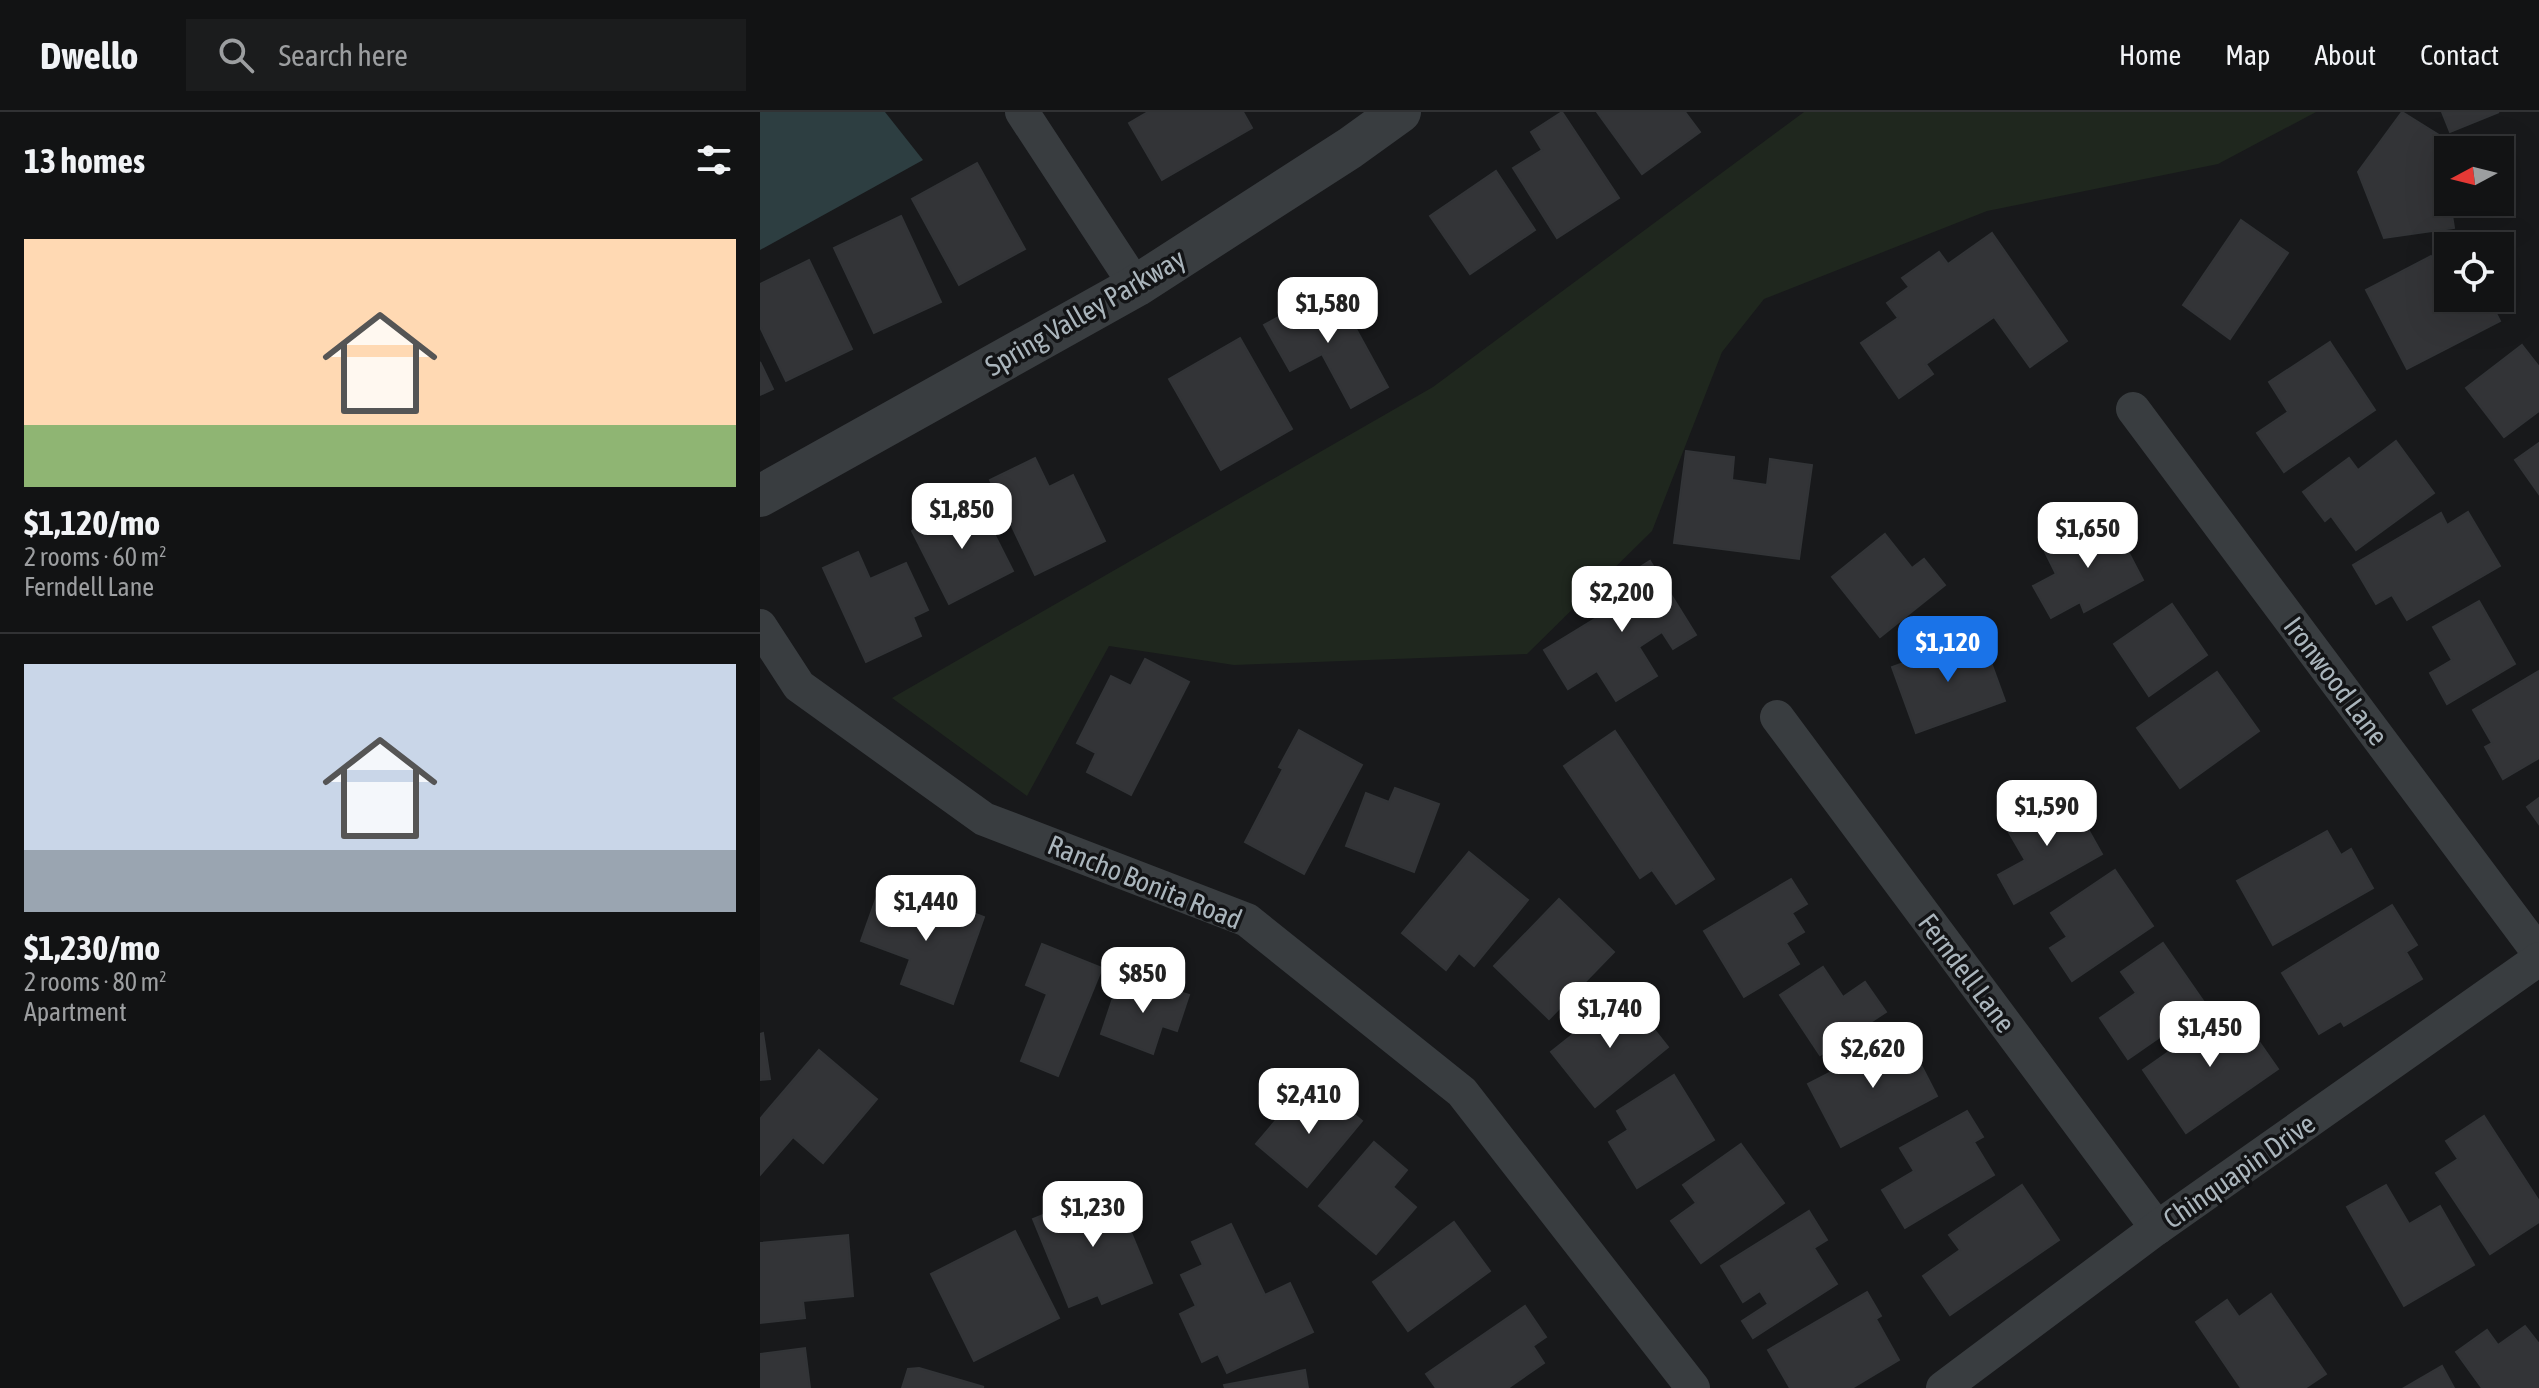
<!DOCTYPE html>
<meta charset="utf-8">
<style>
:root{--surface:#121314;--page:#1b1c1d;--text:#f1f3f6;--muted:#9c9ea0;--line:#313234;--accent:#1a73e8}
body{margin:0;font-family:"Asap Condensed",sans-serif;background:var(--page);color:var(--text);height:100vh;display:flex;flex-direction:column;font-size:30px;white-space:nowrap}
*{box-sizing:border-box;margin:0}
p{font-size:26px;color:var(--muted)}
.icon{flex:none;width:44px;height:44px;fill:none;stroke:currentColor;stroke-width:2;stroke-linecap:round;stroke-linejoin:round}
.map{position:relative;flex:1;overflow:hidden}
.sheet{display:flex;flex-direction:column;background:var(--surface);width:760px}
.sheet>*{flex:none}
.needle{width:52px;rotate:263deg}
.tools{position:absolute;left:1674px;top:24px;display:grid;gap:16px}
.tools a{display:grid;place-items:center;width:80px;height:80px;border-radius:0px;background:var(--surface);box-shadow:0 8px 32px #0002,0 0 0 2px var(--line);font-size:40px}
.price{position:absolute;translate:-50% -68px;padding:0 18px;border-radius:16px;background:#fff;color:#222;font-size:26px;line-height:52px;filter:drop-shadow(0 2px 4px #0008)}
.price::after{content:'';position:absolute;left:50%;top:48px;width:24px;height:18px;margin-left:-12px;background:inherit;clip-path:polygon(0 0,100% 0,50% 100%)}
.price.selected{background:var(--accent);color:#fff}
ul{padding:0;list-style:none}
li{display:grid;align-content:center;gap:16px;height:424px;padding:0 24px}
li+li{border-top:2px solid var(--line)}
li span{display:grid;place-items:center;height:248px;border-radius:0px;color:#555}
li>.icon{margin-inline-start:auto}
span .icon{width:144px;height:144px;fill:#fffc;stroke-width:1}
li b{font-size:34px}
h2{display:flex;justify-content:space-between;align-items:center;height:96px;padding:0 24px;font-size:34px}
header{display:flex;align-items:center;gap:48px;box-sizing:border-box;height:112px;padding:0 40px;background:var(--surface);border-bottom:2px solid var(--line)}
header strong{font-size:38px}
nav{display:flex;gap:44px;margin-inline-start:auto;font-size:28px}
.search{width:560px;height:72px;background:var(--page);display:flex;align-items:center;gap:20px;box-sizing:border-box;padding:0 28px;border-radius:0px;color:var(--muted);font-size:30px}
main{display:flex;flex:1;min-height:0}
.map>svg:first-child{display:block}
.green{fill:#1f271e}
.water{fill:#2d3e41}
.building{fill:#333437;stroke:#323437;stroke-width:2}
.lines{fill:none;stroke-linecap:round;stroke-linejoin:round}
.minor{stroke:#393d40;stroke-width:34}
.tertiary{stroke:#393d40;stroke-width:42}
.labels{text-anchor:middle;stroke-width:7;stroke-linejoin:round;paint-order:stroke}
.street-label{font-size:28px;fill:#aab5bc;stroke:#131416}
</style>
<header>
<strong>Dwello</strong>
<div class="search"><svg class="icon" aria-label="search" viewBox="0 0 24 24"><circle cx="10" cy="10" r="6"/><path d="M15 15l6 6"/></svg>Search here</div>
<nav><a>Home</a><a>Map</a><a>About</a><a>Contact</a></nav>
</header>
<main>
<section class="sheet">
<h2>13 homes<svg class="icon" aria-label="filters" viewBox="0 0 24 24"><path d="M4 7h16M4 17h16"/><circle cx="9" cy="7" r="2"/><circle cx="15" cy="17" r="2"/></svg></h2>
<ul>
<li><span style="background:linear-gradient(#ffd9b3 75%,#8fb573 0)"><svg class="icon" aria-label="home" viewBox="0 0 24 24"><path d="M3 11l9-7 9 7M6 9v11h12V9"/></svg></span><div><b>$1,120/mo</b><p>2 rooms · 60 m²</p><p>Ferndell Lane</p></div></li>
<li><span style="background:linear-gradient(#c9d6e8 75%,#9aa5b1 0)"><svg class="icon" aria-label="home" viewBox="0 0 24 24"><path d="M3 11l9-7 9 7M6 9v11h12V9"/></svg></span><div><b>$1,230/mo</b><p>2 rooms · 80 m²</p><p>Apartment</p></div></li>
</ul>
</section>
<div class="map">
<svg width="1779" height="1276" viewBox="0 0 1779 1276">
<rect width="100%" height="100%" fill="#18191b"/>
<path class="green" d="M1044,0H1556L1458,52L1227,99L1004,187L962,240L892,419L767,542L474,553L349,534L267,684L132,586L673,275Z"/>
<path class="water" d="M0,0H125L163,48L0,138Z"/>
<g class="building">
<path d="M388,0H483L492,16L402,68L369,11Z"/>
<path d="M802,0L859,86L797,126L753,56L782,38L771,20Z"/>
<path d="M837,0H925L940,20L882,62Z"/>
<path d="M1642,0L1703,38H1688V90H1690L1694,116L1624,126L1598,60Z"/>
<path d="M1682,0H1739L1690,20Z"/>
<path d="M217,51L265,137L199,173L152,87Z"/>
<path d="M736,59L775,118L710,162L670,104Z"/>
<path d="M141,104L181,190L114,221L74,136Z"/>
<path d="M1481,108L1528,141L1470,227L1423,193Z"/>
<path d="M1232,121L1307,229L1270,255L1234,205L1166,252L1173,262L1139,286L1101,231L1138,206L1127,191L1149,175L1142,166L1179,140L1188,152Z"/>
<path d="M1688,142V186H1728L1740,209L1647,257L1606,178L1671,144L1674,149Z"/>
<path d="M49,148L92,237L26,269L0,215V172Z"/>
<path d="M573,175L628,275L591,296L562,242L530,259L504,213Z"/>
<path d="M480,226L532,317L461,358L409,267Z"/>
<path d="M1570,230L1615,298L1524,360L1497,321L1528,300L1509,270Z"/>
<path d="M1762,233L1779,255V299L1744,325L1706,276Z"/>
<path d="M0,250L13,277L0,283Z"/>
<path d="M1636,329L1674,381L1596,438L1571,404L1565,409L1543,380L1589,346L1598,358Z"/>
<path d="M1779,331V382L1755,348Z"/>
<path d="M926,339L974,345L972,368L1007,373L1010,347L1052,353L1039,447L914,431Z"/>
<path d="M275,346L289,375L313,363L345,429L275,463L230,368Z"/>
<path d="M216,386L253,459L189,492L152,419Z"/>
<path d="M1708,400L1740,454L1647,508L1632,483L1616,492L1593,453L1681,401L1687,413Z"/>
<path d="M1350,405L1383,468L1324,500L1320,490L1291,506L1273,474L1296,462L1285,440Z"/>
<path d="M1125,422L1152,456L1164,447L1185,473L1120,525L1072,465Z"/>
<path d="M98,440L110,467L146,451L168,498L153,505L161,524L106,550L63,456Z"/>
<path d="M890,449L936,523L913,537L902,520L879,535L897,564L856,589L837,559L808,577L784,538L846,500L835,483Z"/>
<path d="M1719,489L1755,552L1687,592L1670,561L1692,548L1673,515Z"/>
<path d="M1412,492L1447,543L1389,584L1354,532Z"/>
<path d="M1221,523L1245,589L1156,621L1132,555Z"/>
<path d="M385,547L429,570L371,683L327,660L336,641L317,631L351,564L371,574Z"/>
<path d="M1779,559V646L1743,667L1725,635L1732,631L1713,598Z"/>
<path d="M1457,560L1499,619L1420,676L1377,616Z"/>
<path d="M539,618L602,653L544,762L485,730L523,657L519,655Z"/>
<path d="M855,619L954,767L916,792L892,758L880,766L804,654Z"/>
<path d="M635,676L679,692L654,760L586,734L606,681L629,690Z"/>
<path d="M1779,686V712L1767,695Z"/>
<path d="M1311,687L1342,742L1254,792L1238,763L1265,748L1244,712L1286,689L1291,699Z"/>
<path d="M1567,719L1581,743L1591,737L1613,776L1513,833L1477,769Z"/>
<path d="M709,740L768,788L714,854L699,841L686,858L642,821Z"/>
<path d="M1355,758L1393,814L1312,869L1290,836L1307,825L1291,801Z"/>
<path d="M1031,767L1047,792L1032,801L1044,820L1026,831L1039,852L984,885L944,819Z"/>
<path d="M118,781L176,803L181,789L224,805L193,892L141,872L150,847L101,829Z"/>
<path d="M799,787L854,840L789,907L734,854Z"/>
<path d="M1632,793L1657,833L1646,840L1662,867L1584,914L1581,909L1559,922L1522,861Z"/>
<path d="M1403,831L1446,893L1368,947L1340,906L1376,881L1361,860Z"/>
<path d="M282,832L342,856L298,964L261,949L287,882L266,873Z"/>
<path d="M1063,855L1083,885L1105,870L1126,900L1060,943L1020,883Z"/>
<path d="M383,869L429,883L417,919L402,914L393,942L341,922L358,871L380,878Z"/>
<path d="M865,881L908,935L835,995L791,940Z"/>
<path d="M1474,894L1518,957L1426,1021L1383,958Z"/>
<path d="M3,921L10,967L0,968V922Z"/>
<path d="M1145,922L1177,984L1081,1035L1048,972Z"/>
<path d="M59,938L117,987L63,1051L33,1025L0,1063V1007Z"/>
<path d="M914,963L954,1028L877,1076L849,1030L868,1018L857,999Z"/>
<path d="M563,977L602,1009L547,1075L496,1032L534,987L547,998Z"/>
<path d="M1207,999L1223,1025L1214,1030L1234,1063L1145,1116L1122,1078L1154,1059L1140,1036Z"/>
<path d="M1724,1004L1779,1089V1110L1730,1142L1676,1061L1698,1047L1686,1029Z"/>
<path d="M614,1030L647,1058L633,1075L656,1095L616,1142L559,1094Z"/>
<path d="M981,1032L1024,1091L941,1151L911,1109L936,1091L923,1073Z"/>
<path d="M1262,1073L1299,1128L1190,1203L1163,1164L1200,1138L1189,1123Z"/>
<path d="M1626,1073L1649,1112L1680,1094L1714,1153L1644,1194L1587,1095Z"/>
<path d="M352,1075L392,1171L342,1192L338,1183L309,1195L273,1107Z"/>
<path d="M1049,1099L1067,1128L1054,1136L1077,1172L993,1226L982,1209L1008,1192L1000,1179L983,1190L961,1154Z"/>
<path d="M694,1110L730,1159L648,1219L613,1170Z"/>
<path d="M471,1112L505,1183L530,1171L553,1220L467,1261L458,1242L442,1250L420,1202L436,1194L421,1163L443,1153L432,1130Z"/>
<path d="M255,1119L299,1206L214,1249L171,1162Z"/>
<path d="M88,1123L93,1184L43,1189L45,1206L0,1211V1131Z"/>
<path d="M1107,1180L1121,1204L1116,1207L1139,1248L1092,1276H1030L1008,1238Z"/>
<path d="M1511,1182L1566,1262L1545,1276H1481L1436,1210L1467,1188L1479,1205Z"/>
<path d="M765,1194L786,1225L773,1234L784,1251L748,1276H676L666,1262Z"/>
<path d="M1765,1214L1779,1232V1276H1722L1696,1240L1727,1218L1738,1233Z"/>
<path d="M45,1236L50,1276H0V1242Z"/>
<path d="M1682,1254L1694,1276H1644Z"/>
<path d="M159,1256L224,1275L142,1276L148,1257Z"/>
<path d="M545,1258L548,1276H465L464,1273Z"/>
</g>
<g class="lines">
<g class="minor">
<path d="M262,0L376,174"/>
<path d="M1373,297L1779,841"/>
<path d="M0,514L39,574L224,707L487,808L702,980L933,1276"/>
<path d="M1017,605L1397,1116"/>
<path d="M1183,1276L1397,1116L1779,847"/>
</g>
<path class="tertiary" d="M0,384L376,174L590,36L640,0"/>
</g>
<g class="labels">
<g class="street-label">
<text transform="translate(325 200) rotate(-30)" y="10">Spring Valley Parkway</text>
<text transform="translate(1576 569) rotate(53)" y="10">Ironwood Lane</text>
<text transform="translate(385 770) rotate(22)" y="10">Rancho Bonita Road</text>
<text transform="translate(1207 861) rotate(53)" y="10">Ferndell Lane</text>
<text transform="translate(1479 1059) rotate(-35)" y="10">Chinquapin Drive</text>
</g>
</g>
</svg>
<div class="tools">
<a><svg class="needle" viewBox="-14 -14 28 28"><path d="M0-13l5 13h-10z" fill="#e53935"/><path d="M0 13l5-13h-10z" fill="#9c9ea0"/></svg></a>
<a><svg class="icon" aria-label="locate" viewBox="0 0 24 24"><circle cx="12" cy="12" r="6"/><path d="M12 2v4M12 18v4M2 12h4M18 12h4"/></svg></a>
</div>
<b class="price" style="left:568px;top:233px">$1,580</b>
<b class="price" style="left:202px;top:439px">$1,850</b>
<b class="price" style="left:1328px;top:458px">$1,650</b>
<b class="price" style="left:862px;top:522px">$2,200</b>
<b class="price selected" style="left:1188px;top:572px">$1,120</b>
<b class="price" style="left:1287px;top:736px">$1,590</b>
<b class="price" style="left:166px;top:831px">$1,440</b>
<b class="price" style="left:383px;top:903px">$850</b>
<b class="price" style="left:850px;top:938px">$1,740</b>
<b class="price" style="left:1450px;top:957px">$1,450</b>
<b class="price" style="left:1113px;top:978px">$2,620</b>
<b class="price" style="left:549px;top:1024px">$2,410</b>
<b class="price" style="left:333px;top:1137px">$1,230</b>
</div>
</main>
